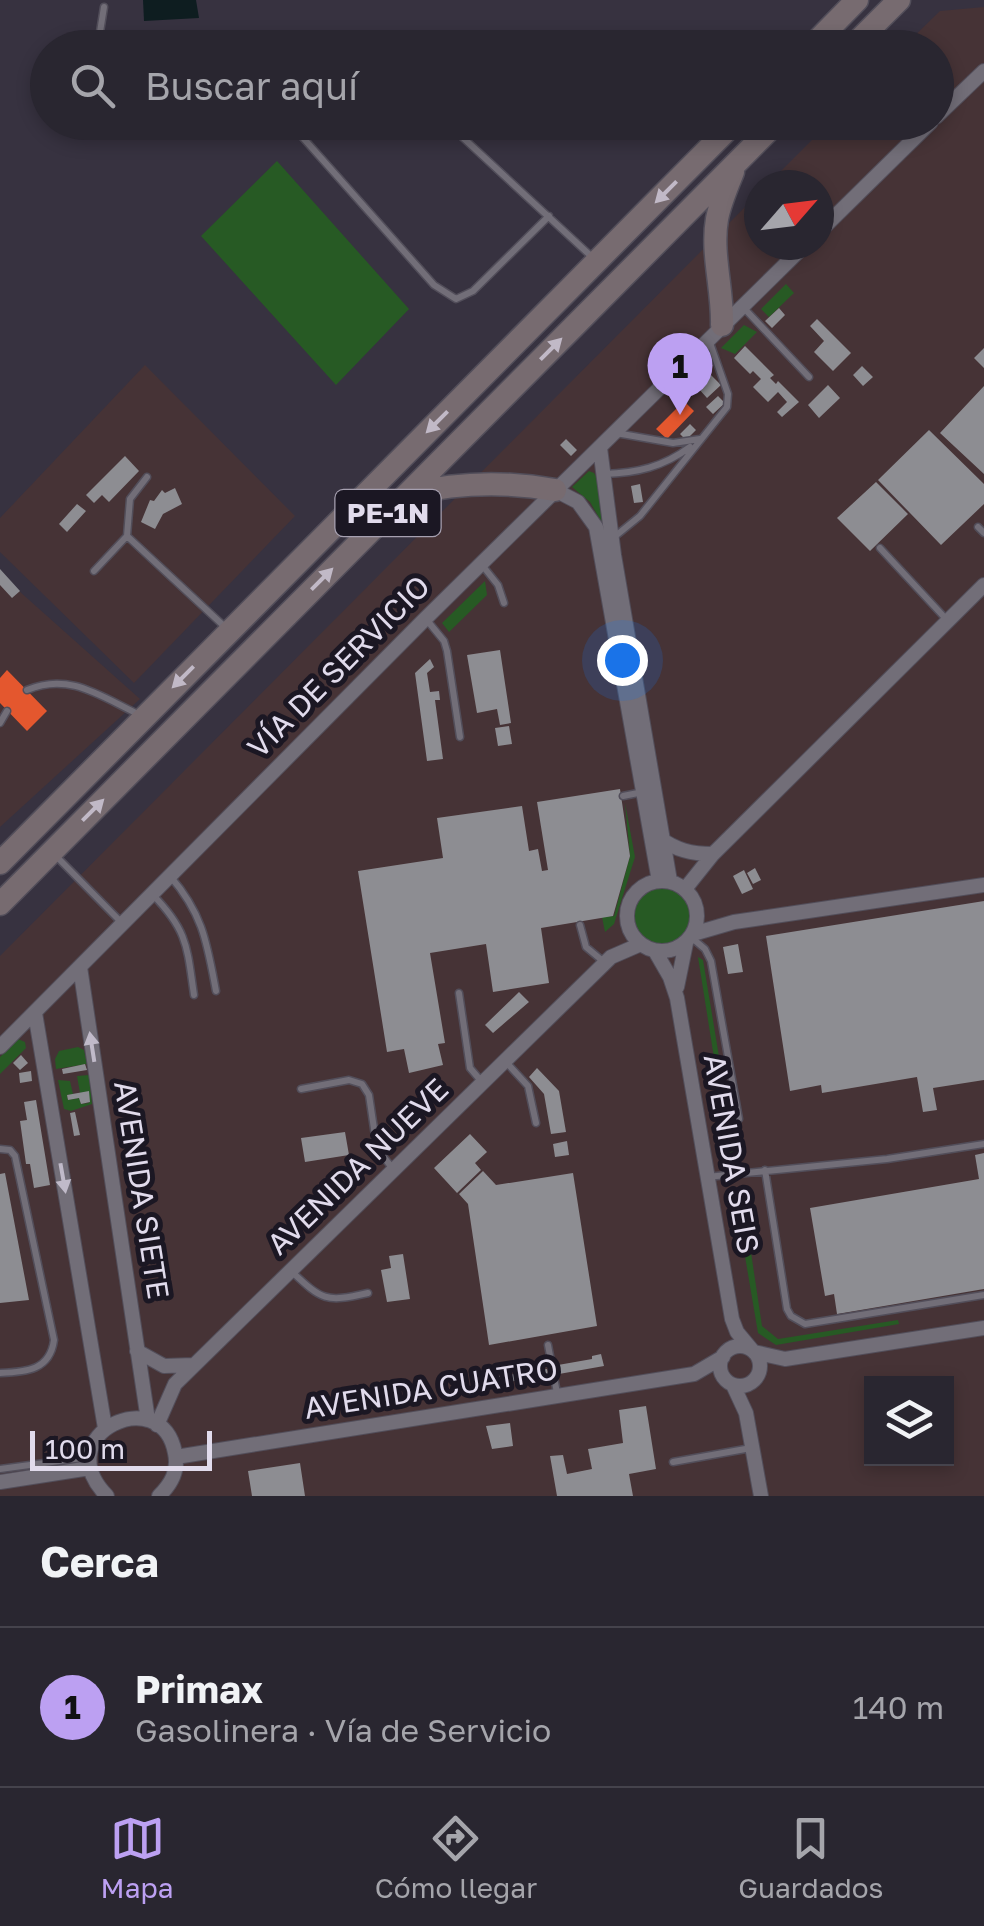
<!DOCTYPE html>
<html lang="es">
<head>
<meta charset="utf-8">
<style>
  :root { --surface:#292630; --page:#312e38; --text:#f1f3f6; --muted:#a5a5ab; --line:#45434c; --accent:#bca0f2 }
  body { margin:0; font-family:"Golos Text",sans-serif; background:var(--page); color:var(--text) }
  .controls { position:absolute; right:30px; bottom:30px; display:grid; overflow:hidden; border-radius:0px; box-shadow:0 5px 15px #0003 }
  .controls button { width:90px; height:90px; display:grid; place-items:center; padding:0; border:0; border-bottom:2px solid var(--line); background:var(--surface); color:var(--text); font:50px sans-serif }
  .compass { position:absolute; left:744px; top:170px; width:90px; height:90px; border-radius:50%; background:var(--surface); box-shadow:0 5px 15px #0003; rotate:62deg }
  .scale { position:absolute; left:30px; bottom:25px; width:182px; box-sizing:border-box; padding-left:10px; border:5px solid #e1dbec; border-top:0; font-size:28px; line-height:35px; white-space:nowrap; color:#e1dbec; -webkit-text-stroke:8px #1b1723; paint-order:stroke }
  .you { position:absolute; left:622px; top:660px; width:35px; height:35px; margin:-25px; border:8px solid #fff; border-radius:50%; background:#1a73e8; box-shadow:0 0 0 15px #1a73e833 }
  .badge { display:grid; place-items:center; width:65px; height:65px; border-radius:50%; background:var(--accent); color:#111; font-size:32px; font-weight:700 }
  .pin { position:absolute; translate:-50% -82px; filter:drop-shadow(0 2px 5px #0008) }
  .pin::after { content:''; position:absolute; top:52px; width:35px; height:30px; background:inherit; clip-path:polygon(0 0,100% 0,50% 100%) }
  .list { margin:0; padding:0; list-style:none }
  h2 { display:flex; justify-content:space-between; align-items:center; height:130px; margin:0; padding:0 40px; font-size:42px }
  h2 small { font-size:32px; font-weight:400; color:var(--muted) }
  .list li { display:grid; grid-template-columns:65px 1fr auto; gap:30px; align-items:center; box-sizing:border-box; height:160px; padding:0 40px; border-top:2px solid var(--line) }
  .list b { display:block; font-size:38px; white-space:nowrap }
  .list p { margin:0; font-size:32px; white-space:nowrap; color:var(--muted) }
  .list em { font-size:32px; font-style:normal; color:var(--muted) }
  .icon { flex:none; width:55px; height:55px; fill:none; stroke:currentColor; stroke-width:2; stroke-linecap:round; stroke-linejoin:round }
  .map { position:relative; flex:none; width:984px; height:1496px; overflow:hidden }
  .search { position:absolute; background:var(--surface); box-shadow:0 5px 15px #0003; left:30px; right:30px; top:30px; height:110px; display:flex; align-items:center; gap:25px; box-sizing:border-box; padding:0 35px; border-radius:55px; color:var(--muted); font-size:38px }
  .sheet { height:290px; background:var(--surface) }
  nav { display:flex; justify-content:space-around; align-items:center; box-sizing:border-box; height:140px; border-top:2px solid var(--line); background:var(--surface); font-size:28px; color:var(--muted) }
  nav a { display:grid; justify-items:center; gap:5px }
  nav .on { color:var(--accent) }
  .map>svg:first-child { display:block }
  .industrial { fill:#463336; fill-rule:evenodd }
  .green { fill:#275a24 }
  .water { fill:#0e1d20 }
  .shops { fill:#e4572e }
  .industry { fill:#8d8d92 }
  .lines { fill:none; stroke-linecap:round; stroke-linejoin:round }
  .service-casing { stroke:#524e5a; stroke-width:9 }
  .minor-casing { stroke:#524e5a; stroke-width:16 }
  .trunk-casing { stroke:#524e5a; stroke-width:25 }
  .service { stroke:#726e78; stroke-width:6 }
  .minor { stroke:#726e78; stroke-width:14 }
  .trunk { stroke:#776b70; stroke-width:22 }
  .oneway { fill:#c1b9c7 }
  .oneway2 { fill:#c0bac9 }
  .labels { text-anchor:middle; stroke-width:10; stroke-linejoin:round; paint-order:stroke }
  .shield { fill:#1b1723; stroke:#a6a0b0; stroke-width:2.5 }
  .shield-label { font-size:28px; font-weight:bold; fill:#e1dbec }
  .street-label { font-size:30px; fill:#e1dbec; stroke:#1b1723 }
</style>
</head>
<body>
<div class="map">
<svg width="984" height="1496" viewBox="0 0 984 1496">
  <rect width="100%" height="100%" fill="#373240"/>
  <path class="industrial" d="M984,7v1489h-984v-540l759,-763v52h60v-60h-52l62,-62 107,-1v-74l-33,-1 37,-36zM872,1384h74v74h-74z
    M145,365l150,151 -161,167 -134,-131v-34z
    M0,574l140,125 -140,128z"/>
  <path class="green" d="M277,161l132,148 -73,76 -135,-149z
    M786,284l8,9 -25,24 -8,-8z
    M744,325l13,7 -22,22 -14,-6z
    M589,471l5,2 3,5 8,50 -15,-26 -18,-15z
    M485,581l2,14 -38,37 -7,-9z
    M625,803l10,54 -21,67 -9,8 -3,-15 12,-1 16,-60z
    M634 916a29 29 0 1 1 58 0a29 29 0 1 1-58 0Z
    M698,957l5,3 34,205h-6z
    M18,1039l7,3 1,6 -26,26v-17z
    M78,1047l6,3 3,14 -31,5 -1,-10 4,-8z
    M89,1075l3,29 -21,7 -7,-2 -6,-29 12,1 3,13 -6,1 1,5 11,-2 2,6 8,-1v-11l-9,1 -3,-17z
    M746,1219l16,107 16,13 120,-19 1,4 -123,21 -18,-12 -19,-112z"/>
  <path class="water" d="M143,0h53l3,18 -55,3z"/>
  <path class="shops" d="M684,401l10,10 -27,28 -11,-10z
    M7,670l40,41 -20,20 -27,-28v-25z"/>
  <path class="industry" d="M779,308l6,7 -13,13 -7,-7z
    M817,319l34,34 -18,18 -19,-19 10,-11 -14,-15z
    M745,346l29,29 -4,3 6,6 2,-3 21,21 -17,15 -5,-5 10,-10 -9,-10 -10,10 -15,-15 8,-8 -8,-8 -3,3 -16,-16z
    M984,348v20l-10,-10z
    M862,366l11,11 -10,9 -10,-11z
    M711,375l10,10 -14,13 -9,-10z
    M828,385l12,13 -21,20 -11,-13z
    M984,386v88l-44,-41z
    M718,396l7,7 -12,11 -7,-7z
    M690,424l6,6 -10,10 -6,-6z
    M929,430l55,54v20l-43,41 -63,-65z
    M566,439l11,11 -6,6 -11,-11z
    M125,456l14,15 -30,31 -7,-7 -8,8 -8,-8z
    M876,482l32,32 -38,37 -33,-33z
    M640,484l3,18 -9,1 -3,-17z
    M175,488l7,16 -19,10 -8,15 -14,-7 9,-22 4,1 8,-11 3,3z
    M77,504l9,7 -19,21 -8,-8z
    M0,569l20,22 -8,7 -12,-13z
    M500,650l11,73 -11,2 -3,-16 -20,4 -10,-58z
    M430,659l4,8 -7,6 3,19 9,-1 1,9h-5l8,59 -16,2 -12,-88z
    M509,726l3,18 -14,2 -3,-18z
    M620,789l10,67 -17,60 -72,12 8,55 -56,9 -7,-48 -56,9 15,90 -7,1 5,21 -34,8 -5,-24 -17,3 -29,-181 85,-13 -6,-40 85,-12 7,45 9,-2 4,22 6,-1 -11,-68z
    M755,868l6,12 -8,4 -6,-11z
    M744,870l9,19 -11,5 -9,-18z
    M984,901v179l-51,8 4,22 -14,2 -6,-35 -95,16 -1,-8 -31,6 -24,-155z
    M738,944l5,28 -15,2 -5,-27z
    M519,992l10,10 -36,31 -8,-8z
    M21,1055l7,8 -8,7 -7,-7z
    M85,1064l2,6 -24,4 -1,-5z
    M537,1068l22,23 7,41 -15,2 -7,-40 -15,-17z
    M31,1071l1,10 -12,2 -1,-10z
    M89,1091l1,11 -9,2 -2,-6 -11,2 -1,-5z
    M36,1100l14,85 -16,3 -4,-24h-4l-6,-43 7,-1 -3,-18z
    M75,1112l5,23 -6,1 -4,-23z
    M345,1132l4,23 -44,7 -4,-24z
    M470,1134l17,18 -12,11 6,7 -24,23 -23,-25z
    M567,1141l2,14 -14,2 -2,-13z
    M984,1153v136l-147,25 -3,-20 -9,2 -15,-88 169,-29 -4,-24z
    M483,1171l13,14 77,-12 24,153 -108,19 -21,-141 -9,-10z
    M5,1173l24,127 -29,3v-129z
    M403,1254l7,45 -23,3 -6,-32 10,-2 -2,-12z
    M601,1354l3,12 -45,8 -1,-9 34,-6v-3z
    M547,1369l1,7 -53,8 -1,-7z
    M646,1406l10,63 -27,5 4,22h-76l-7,-40 13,-1 4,19 25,-5 -4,-20 35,-6 -4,-33z
    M510,1423l3,23 -21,3 -6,-23z
    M300,1463l5,33h-53l-4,-25z"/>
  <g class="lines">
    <g class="service-casing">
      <path id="service" d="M104,7l-4,25 5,16
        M297,48c22,-10 41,-15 62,0
        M289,122l145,163 22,14 17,-8 76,-75
        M446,122l146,135
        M742,306l67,71
        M616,433l57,10 27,-4
        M604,474c33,-1 59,-7 86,-27
        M978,527l6,6
        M127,536l98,91
        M613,538l27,-22 87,-109 1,-13 -18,-51
        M880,548l67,72
        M482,565l16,20 6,18
        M94,571l33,-35 3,-37 17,-22
        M426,619l18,22 3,10 13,86
        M27,690c42,-18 73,6 111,24
        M0,723l7,-12
        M623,796l20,-4
        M56,856l65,66
        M170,876c33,38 37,67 46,115
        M153,895c35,36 34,52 41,100
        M580,925l6,22 18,15
        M692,938l13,11 6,12 28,158
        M459,993l11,75 12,14
        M505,1061l23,25 8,37
        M301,1089l48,-9 13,4 7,11 8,54 17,21
        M0,1149l10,1 5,6 39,184c-4,30 -27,32 -54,33
        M765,1170l22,139 4,7 14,8 179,-29
        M707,1177l180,-18 97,-15
        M291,1271c31,29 34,32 77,22
        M548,1345l9,48
        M673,1462l78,-14
        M0,1469l89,-12"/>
    </g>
    <g class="minor-casing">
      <path id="minor" d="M936,117l48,-46
        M819,232l112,-110
        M600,448l14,107 56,326
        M555,490l23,12 18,25 63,354
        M658,837c18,13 33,17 55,17
        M627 916a35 35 0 1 1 70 0a35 35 0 1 1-70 0Z
        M685,889l28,-35 271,-269
        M693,934l41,-12 250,-37
        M655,951l15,26 7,21 55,321 5,13 15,18
        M80,967l68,453
        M677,987l9,-44
        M35,1013l70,415
        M0,1047l425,-428 380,-374
        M720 1366a20 20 0 1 1 40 0a20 20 0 1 1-40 0Z
        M137,1351l27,15 30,-1
        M754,1352l31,7 199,-31
        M733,1385l13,28 15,83
        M157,1425l18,-41 436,-427 30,-13
        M176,1457l518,-83 29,-17
        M0,1482l90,-14
        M107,1496c-61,-62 55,-115 68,-43 4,18 -4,31 -16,43"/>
    </g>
    <g class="trunk-casing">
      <path id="trunk" d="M810,48l47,-48
        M851,48l48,-48
        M722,325c1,-35 -11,-72 -5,-106 3,-16 10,-32 16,-47
        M409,494c50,-12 96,-13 146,-4
        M0,863l735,-741
        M0,904l777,-782"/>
    </g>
    <use href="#service" class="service"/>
    <use href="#minor" class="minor"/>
    <use href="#trunk" class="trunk"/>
  </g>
  <defs><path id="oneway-solid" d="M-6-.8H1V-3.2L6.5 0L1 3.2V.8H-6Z" transform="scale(2.5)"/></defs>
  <g class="oneway">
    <use href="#oneway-solid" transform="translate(666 192) rotate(135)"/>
    <use href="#oneway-solid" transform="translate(551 349) rotate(-45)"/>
    <use href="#oneway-solid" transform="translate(437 422) rotate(135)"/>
    <use href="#oneway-solid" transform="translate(322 579) rotate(-45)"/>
    <use href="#oneway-solid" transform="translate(183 677) rotate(135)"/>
    <use href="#oneway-solid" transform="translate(93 810) rotate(-45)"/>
  </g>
  <g class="oneway2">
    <use href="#oneway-solid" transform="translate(92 1047) rotate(-99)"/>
    <use href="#oneway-solid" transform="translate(63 1178) rotate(80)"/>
  </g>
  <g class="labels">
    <rect class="shield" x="335.5" y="490" width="105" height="46" rx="8"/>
    <g class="shield-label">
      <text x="388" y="523">PE-1N</text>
    </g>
    <g class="street-label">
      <text transform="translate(339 667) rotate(-45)" y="10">VÍA DE SERVICIO</text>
      <text transform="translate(731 1154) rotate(80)" y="10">AVENIDA SEIS</text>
      <text transform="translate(358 1167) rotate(-44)" y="10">AVENIDA NUEVE</text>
      <text transform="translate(141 1190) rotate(81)" y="10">AVENIDA SIETE</text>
      <text transform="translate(431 1389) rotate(-9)" y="10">AVENIDA CUATRO</text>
    </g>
  </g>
</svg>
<div class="controls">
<button><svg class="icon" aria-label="layers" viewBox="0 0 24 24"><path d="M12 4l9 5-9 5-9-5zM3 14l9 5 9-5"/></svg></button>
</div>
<svg class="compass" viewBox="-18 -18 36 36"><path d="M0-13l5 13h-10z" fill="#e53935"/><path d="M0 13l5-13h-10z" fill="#a5a5ab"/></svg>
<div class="scale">100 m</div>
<div class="you"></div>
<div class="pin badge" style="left:680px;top:415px">1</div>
<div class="search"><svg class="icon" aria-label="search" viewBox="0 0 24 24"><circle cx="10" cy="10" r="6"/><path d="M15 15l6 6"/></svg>Buscar aquí</div>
</div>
<section class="sheet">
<h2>Cerca<small></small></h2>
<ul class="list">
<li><span class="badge">1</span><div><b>Primax</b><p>Gasolinera · Vía de Servicio</p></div><em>140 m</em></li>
</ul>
</section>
<nav>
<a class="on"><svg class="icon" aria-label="map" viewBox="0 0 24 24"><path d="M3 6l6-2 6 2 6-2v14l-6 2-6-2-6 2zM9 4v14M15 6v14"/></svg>Mapa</a>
<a><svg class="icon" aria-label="directions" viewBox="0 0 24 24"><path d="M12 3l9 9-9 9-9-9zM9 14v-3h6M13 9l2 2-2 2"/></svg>Cómo llegar</a>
<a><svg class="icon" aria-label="saved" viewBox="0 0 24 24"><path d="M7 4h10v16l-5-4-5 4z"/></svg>Guardados</a>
</nav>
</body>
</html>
